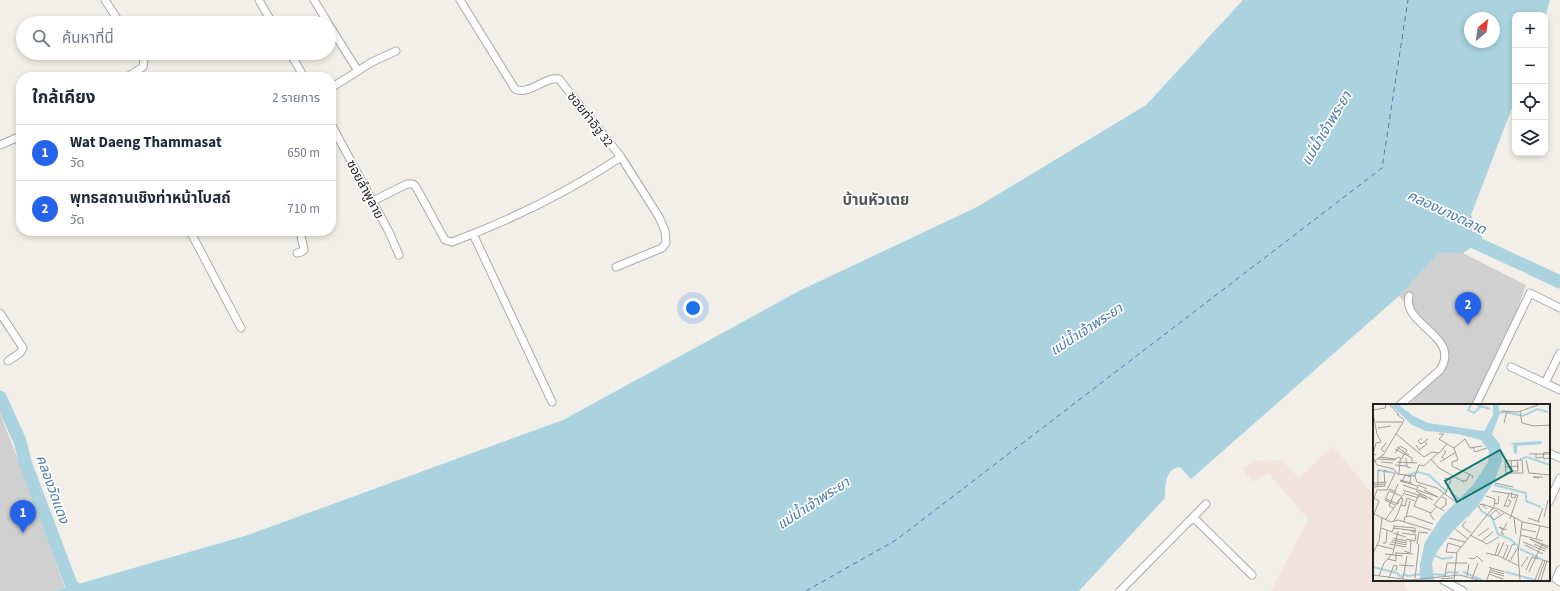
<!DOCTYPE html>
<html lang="th">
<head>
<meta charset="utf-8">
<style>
  :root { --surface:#fff; --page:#f6f6f7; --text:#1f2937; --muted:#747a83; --line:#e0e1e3; --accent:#2563eb }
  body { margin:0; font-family:"Source Sans 3","Noto Sans Thai",sans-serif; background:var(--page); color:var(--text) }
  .controls { position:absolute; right:12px; top:12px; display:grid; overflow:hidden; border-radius:8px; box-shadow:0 2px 6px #0003 }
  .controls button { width:36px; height:36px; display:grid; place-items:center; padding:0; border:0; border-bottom:1px solid var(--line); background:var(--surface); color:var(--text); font:20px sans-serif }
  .compass { position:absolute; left:1464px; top:12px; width:36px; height:36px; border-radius:50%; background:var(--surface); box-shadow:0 2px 6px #0003; rotate:29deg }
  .you { position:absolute; left:693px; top:308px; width:14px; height:14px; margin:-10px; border:3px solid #fff; border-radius:50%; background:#1a73e8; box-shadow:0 0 0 6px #1a73e833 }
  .badge { display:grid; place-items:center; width:26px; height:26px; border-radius:50%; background:var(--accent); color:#fff; font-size:13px; font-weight:700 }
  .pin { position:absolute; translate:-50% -33px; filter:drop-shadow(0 1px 2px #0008) }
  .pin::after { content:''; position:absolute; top:21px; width:14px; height:12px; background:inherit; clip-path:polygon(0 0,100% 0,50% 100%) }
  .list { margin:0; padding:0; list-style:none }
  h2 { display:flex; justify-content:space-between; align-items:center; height:52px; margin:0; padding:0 16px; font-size:17px }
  h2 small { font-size:13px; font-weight:400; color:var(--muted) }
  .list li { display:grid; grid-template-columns:26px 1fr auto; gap:12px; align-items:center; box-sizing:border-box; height:56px; padding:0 16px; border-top:1px solid var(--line) }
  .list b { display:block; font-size:15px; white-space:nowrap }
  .list p { margin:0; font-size:13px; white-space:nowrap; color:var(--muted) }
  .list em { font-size:13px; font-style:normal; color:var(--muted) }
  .icon { flex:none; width:22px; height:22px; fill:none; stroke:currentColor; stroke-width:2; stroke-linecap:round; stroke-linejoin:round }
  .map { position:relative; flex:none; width:1560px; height:591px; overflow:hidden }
  .search { position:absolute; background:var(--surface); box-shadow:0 2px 6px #0003; left:16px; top:16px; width:320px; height:44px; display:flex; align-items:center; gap:10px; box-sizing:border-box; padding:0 14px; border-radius:22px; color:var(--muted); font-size:15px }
  .panel { position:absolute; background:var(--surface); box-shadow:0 2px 6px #0003; left:16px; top:72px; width:320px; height:164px; border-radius:16px }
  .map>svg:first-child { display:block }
  .religious { fill:#d0d0d0 }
  .military { fill:#f3e3dd }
  .water { fill:#aad3df; fill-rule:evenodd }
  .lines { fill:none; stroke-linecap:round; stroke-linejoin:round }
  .river { stroke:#aad3df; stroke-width:13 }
  .ferry { stroke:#4a7aab; stroke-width:1; stroke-dasharray:5 4; stroke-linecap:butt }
  .minor-casing { stroke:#a9a9a9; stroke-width:9 }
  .minor { stroke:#fff; stroke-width:7 }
  .labels { text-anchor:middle; stroke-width:3.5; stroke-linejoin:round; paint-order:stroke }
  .street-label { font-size:13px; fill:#222; stroke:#fff }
  .water-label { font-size:14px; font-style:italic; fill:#4a7aab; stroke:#fff }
  .quarter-label { font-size:15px; font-weight:bold; fill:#555; stroke:#fff }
  .inset-river { fill:none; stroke:#aad3df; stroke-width:2 }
  .inset-road { fill:none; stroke:#9f9d99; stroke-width:1 }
  .view { fill:#0f766e; fill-opacity:0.15; stroke:#0f766e; stroke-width:2 }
  .inset-edge { fill:none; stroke:#222; stroke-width:2 }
</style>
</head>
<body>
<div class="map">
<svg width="1560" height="591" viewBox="0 0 1560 591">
  <rect width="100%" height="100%" fill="#f2efe9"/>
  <path class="religious" d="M1439,253h24l63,32 -11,31 -43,89h-62l5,-8 32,-32 -4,-17 -44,-52z
    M0,413l25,65 40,110 -11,3h-54z"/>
  <path class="military" d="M1333,446l41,50v84h29l5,11h-137l37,-72 -40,-46 -15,9 -12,-13 16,-8 24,-1 18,18z"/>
  <path class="water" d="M1243,0h307l-5,17v-2h-30v85l-44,115 12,25 -20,13h-24l-40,43 -208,183 -11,-12c-15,2 -15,19 -15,31l-86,93h-1025l194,-56 315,-115 236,-129 178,-84 169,-102zM1470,18h24v24h-24z"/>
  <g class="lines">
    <path class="river" d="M1461,236l99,46
      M0,397l20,44 5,21 46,122 7,7"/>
    <path class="ferry" d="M806,591l90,-51 486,-372 26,-168"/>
    <g class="minor-casing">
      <path id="minor" d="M105,0l15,23
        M259,0l13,23
        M314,0l14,23
        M460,0l55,89c14,7 30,-13 44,-10l62,78 38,60 6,14 1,12 -4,5 -46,19
        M329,25l29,46
        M290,53l14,24
        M127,77l16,-10 1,-7 -4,-7
        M331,88l41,-26 24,-11
        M331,124l58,108 10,23
        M0,145l21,-9
        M373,201l34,-17h6l3,3 29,53 7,2c59,-22 116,-50 169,-85
        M190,231l51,97
        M473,234l79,168
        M297,253l4,-1 3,-2 -4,-19
        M0,313l23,35 -3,5 -12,8
        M1511,367l49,23
        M1545,383l15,-30
        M1400,405l40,-35c22,-34 -38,-44 -31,-74
        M1476,405l54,-112 30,15
        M1549,453l11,5
        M1549,502l11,-24
        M1193,517l59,58
        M1560,570l-4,9 4,3
        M1443,580l20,11
        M1120,591l86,-87"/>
    </g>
    <use href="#minor" class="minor"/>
  </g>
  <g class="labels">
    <g class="street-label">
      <text transform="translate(591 119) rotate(52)" y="5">ซอยท่าอิฐ 32</text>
      <text transform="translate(366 189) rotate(62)" y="5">ซอยลำพูลาย</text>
    </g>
    <g class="water-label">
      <text transform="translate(1326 128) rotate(-59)" y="5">แม่น้ำเจ้าพระยา</text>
      <text transform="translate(1447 212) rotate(25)" y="5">คลองบางตลาด</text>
      <text transform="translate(1086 329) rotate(-33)" y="5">แม่น้ำเจ้าพระยา</text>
      <text transform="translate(53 489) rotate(70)" y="5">คลองวัดแดง</text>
      <text transform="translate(813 503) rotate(-33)" y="5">แม่น้ำเจ้าพระยา</text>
    </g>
    <g class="quarter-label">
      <text x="876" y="205">บ้านหัวเตย</text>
    </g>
  </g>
  <g transform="translate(1373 404)">
    <rect width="177" height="177" fill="#f2efe9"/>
    <path d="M18,1h8l14,11 15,7 56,8 9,-16v-10h5l2,8 -8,21 8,10 2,16 -8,22 -17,25 -24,24 -15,19 -6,13 2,17h-14v-16l5,-22 17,-26 31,-31 15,-23 1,-11 -8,-11 -23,-6 -32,-3 -14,-6zM168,37l1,3 -25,2v7l-3,1 -1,-10 -4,-1z" fill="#aad3df"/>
    <path class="inset-river" d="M98,1l-3,5 6,3 7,-7M104,1l13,4M125,9l7,-1 18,4 14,-7 11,3M147,55l7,-2 23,8M5,66l17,3M35,71l10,-3 11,3 18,17M121,81l32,8v8l15,6M78,89l11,8M107,106l12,8 6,16 12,5 8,7M147,145l23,11M60,151l10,4 10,-2M0,163l24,6 4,4 4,-3 2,2 15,-2M90,168l19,8M133,168l29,8M59,170l12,1 4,-3 9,1 1,-2M58,172l-3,-4 1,-13 9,-20 18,-19 13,-5 28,-55 -9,-25 10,-30"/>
    <path class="inset-road" d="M17,1l9,10M0,6l12,-2 1,-3M128,7l17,1 20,-7M147,7l2,12 12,3 16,-1M0,9l4,21 4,8 -5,1 -3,11 3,1M3,18h26M131,19l3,-12M5,24l13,-2M23,30l28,23 8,-5 7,1 8,-9 7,4 11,-9 5,9 12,-2M66,30h5l-5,5 8,5M49,34l-4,3 3,3 7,-5M43,41l3,5 8,-6 -2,-2M24,43l12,8M100,43l2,5 12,-4M81,44l4,12 -6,2v4l21,10 -1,2M22,45l17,9v5M71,46l2,2 -4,5 3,3M11,48l-3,-3 5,-6M177,48l-7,1 1,6 6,-1M22,49l5,-7 7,4 -7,11 -1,13M163,49v5l8,-1M156,50h21M0,53l4,8 17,4 3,5 18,2 2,6 20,6 20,15M7,53l16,2M33,54l1,9 4,1M5,55l17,1 3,-3 4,2M58,55l8,9 25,14M149,56l1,13h-17l-1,-12zM153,56l3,13 21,2M138,57l1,10h6l-1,-11M0,58l10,-7 19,-31 2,-4 -7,-6M8,58l12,1M24,58l20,1M67,58l16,-10M22,61l12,1M132,63l14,-1M22,69l-8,17h-10l-3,8 5,3 -5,13 17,8 7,-2 33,10M42,72l4,-11 5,1 14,-13M71,74l7,2 -6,14M166,74l-6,-1h10M27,76l12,3M27,77l17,5M89,77h4l4,-7M29,78l3,-7 6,2 -1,5M0,79l14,-1M122,79l18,4M0,81l12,-1M30,81l35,12 -14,-7M0,83l12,-1 -1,-16 4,2M5,83v-17l2,1M44,85l1,-4 9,4M30,86l15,5M17,87l11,5M43,87l17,9M119,87l26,4 -8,24M139,88l-1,5 4,1 1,-3M71,89l-10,12 10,6M32,90l14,4M46,92l8,3 -8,-5 -5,12 17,7M113,92l9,3 -1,8M13,95l12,5 1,-5M121,99l4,1 1,-8M109,100l12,4M22,101l-10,-5 5,-11 6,3M28,101l4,1 2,-8 8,3M132,101l3,2 3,-6 -3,-1M131,103l5,-13M20,104l-4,-2 9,-22M67,105l6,-4v-6l-4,-2M109,106l-4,-3 3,-3 6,5M127,110l-4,-4 -6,5 4,5 10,-7M33,113l4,-16M171,113l4,-17M141,114l2,16M155,114l12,4M13,115l19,-27M61,116l-4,-6 6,-7M21,117l4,-8 5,-14 -3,-1M93,117l-4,5 9,7M165,117l5,-13M31,118l1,-5 5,-1 23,8M20,122l22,2v5l-5,-3M8,124l11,4 2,-5M20,124l23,3M82,125l13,10M149,125l14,3M130,126l-4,-3 8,3M20,129l13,4M29,129l14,2 -1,6 -9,-2M131,130l-3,-1 6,-10M97,131l17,9M148,131l22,6M105,132l11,-8M20,134l14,3M76,134l16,4M163,135l4,-13M19,136l15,3M109,137l11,-9M18,138l16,3M150,138l22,9M10,139h3l1,-12M16,140l17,3M44,140l2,-12 9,1M114,140l12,-7M161,140l12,5M4,141l16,4M152,141l18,9M175,144l-18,-9 20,8M31,147l6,2 1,-12h-2M0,149l6,-12 3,-23M23,149l17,1M84,149l-11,-1 2,-9 13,4M113,149l13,3 20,10M12,150l18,2M122,151l4,-12M125,151l6,-13M96,154l5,1 3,-3 6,6M130,154l5,-12 -2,-1M15,155l8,2v-9M133,155l6,-14 3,-1M137,157l8,-14M26,161l15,1M148,163l7,-10M118,164l14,4M118,166l13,4M153,166l6,-13 6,2M117,168l14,4M156,168l13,-28M116,170l14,5M0,171l37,5 50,-5 18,5M6,172l5,-13 9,-10 5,-22M72,172l2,-13h20M94,172l2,-12M16,174l5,-13 3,1 -1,5M42,174l4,-34M99,174l6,-15M30,175l4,-23M68,175l12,-1M81,176l3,-28 35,-43 4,-1 27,14 27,6M114,176l4,-12 -2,-1M147,176l-2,-27 4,-31M162,176l8,-20 7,2M165,176l7,-19M168,176l6,-19"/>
    <path class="view" d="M127,46l12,21 -55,31 -12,-21z"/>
    <rect width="177" height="177" class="inset-edge"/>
  </g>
</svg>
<div class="controls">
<button>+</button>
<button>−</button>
<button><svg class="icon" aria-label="locate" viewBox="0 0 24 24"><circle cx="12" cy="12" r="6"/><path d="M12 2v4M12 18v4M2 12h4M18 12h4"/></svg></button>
<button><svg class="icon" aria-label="layers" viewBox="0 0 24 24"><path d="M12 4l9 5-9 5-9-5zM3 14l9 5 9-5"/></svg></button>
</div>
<svg class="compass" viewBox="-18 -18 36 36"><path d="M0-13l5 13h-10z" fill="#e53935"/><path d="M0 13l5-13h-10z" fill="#747a83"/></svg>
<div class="you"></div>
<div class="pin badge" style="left:23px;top:533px">1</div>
<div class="pin badge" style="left:1468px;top:325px">2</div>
<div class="search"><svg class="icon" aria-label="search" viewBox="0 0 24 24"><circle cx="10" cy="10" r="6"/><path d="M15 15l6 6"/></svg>ค้นหาที่นี่</div>
<section class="panel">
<h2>ใกล้เคียง<small>2 รายการ</small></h2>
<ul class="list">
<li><span class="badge">1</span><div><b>Wat Daeng Thammasat</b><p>วัด</p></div><em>650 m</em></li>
<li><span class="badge">2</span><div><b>พุทธสถานเชิงท่าหน้าโบสถ์</b><p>วัด</p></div><em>710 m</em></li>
</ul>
</section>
</div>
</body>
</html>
